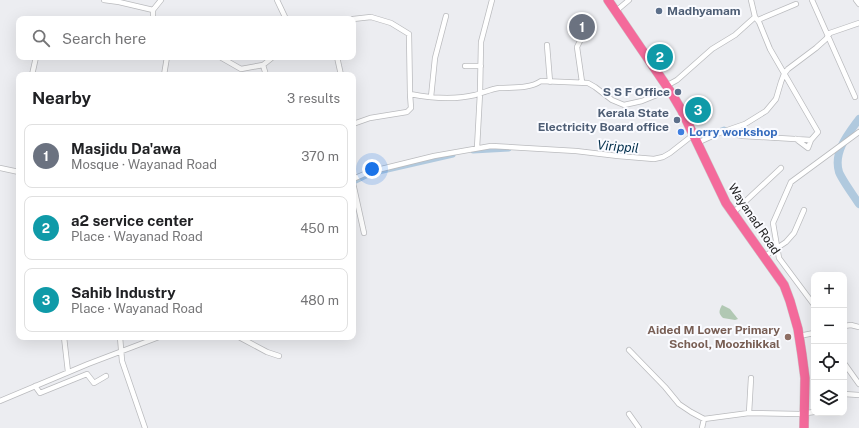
<!DOCTYPE html>
<html lang="en">
<head>
<meta charset="utf-8">
<style>
  :root { --surface:#fff; --page:#f2f2f2; --text:#202124; --muted:#757577; --line:#e0e0e0; --accent:#2563eb }
  body { margin:0; font-family:"Public Sans",sans-serif; background:var(--page); color:var(--text) }
  .controls { position:absolute; right:12px; bottom:12px; display:grid; overflow:hidden; border-radius:8px; box-shadow:0 4px 16px #0002 }
  .controls button { width:36px; height:36px; display:grid; place-items:center; padding:0; border:0; border-bottom:1px solid var(--line); background:var(--surface); color:var(--text); font:20px sans-serif }
  .you { position:absolute; left:372px; top:169px; width:14px; height:14px; margin:-10px; border:3px solid #fff; border-radius:50%; background:#1a73e8; box-shadow:0 0 0 6px #1a73e833 }
  .badge { display:grid; place-items:center; width:26px; height:26px; border-radius:50%; background:var(--accent); color:#fff; font-size:13px; font-weight:700 }
  .pin { position:absolute; translate:-50% -50%; border:2px solid #fff; box-shadow:0 1px 4px #0006 }
  .list { margin:0; padding:0; list-style:none }
  h2 { display:flex; justify-content:space-between; align-items:center; height:52px; margin:0; padding:0 16px; font-size:17px }
  h2 small { font-size:13px; font-weight:400; color:var(--muted) }
  .list li { display:grid; grid-template-columns:26px 1fr auto; gap:12px; align-items:center; box-sizing:border-box; height:64px; margin:0 8px 8px; padding:0 8px; border:1px solid var(--line); border-radius:8px }
  .list b { display:block; font-size:15px; white-space:nowrap }
  .list p { margin:0; font-size:13px; white-space:nowrap; color:var(--muted) }
  .list em { font-size:13px; font-style:normal; color:var(--muted) }
  .icon { flex:none; width:22px; height:22px; fill:none; stroke:currentColor; stroke-width:2; stroke-linecap:round; stroke-linejoin:round }
  .map { position:relative; flex:none; width:859px; height:428px; overflow:hidden }
  .search { position:absolute; background:var(--surface); box-shadow:0 4px 16px #0002; left:16px; top:16px; width:340px; height:44px; display:flex; align-items:center; gap:10px; box-sizing:border-box; padding:0 14px; border-radius:8px; color:var(--muted); font-size:15px }
  .panel { position:absolute; background:var(--surface); box-shadow:0 4px 16px #0002; left:16px; top:72px; width:340px; height:268px; border-radius:8px }
  .map>svg:first-child { display:block }
  .green { fill:#b1c8b3 }
  .lines { fill:none; stroke-linecap:round; stroke-linejoin:round }
  .canal { stroke:#b0c9de; stroke-width:5 }
  .river { stroke:#b0c9de; stroke-width:8 }
  .street-casing { stroke:#babbbe; stroke-width:6 }
  .highway-casing { stroke:#cacaca; stroke-width:10 }
  .street { stroke:#fff; stroke-width:4.5 }
  .highway { stroke:#f46a9b; stroke-width:9 }
  .service-dot { fill:#5c6f8a; stroke:#fafbff; stroke-width:1.5 }
  .shop-dot { fill:#3f7fe0; stroke:#fafbff; stroke-width:1.5 }
  .education-dot { fill:#8d6e63; stroke:#fafbff; stroke-width:1.5 }
  .labels { text-anchor:middle; stroke-width:4; stroke-linejoin:round; paint-order:stroke }
  .service-label { font-size:12px; font-weight:bold; fill:#4e5e75; stroke:#fafbff; text-anchor:end }
  .shop-label { font-size:12px; font-weight:bold; fill:#366cbe; stroke:#fafbff; text-anchor:start }
  .street-label { font-size:12px; fill:#222223; stroke:#fafbff }
  .education-label { font-size:12px; font-weight:bold; fill:#785e54; stroke:#fafbff; text-anchor:end }
  .water-label { font-size:13px; font-style:italic; fill:#03304d; stroke:#fafbff }
</style>
</head>
<body>
<div class="map">
<svg width="859" height="428" viewBox="0 0 859 428">
  <rect width="100%" height="100%" fill="#ecedf1"/>
  <path class="green" d="M722,305l8,4 8,10 -3,1 -12,-2c-5,-5 -4,-7 -1,-13z"/>
  <g class="lines">
    <path class="canal" d="M701,138l23,-9
      M473,151l36,-2
      M356,181l14,-7 83,-19"/>
    <path class="river" d="M859,119c-11,15 -26,33 -20,53 3,8 15,24 20,32"/>
    <g class="street-casing">
      <path id="street" d="M104,0l15,2 34,8
        M277,0l9,19
        M751,0l4,17
        M812,0l43,97
        M856,0l3,4
        M616,11l13,-11
        M153,19v-9l8,-10
        M353,19l18,-2 20,6 18,11 1,60
        M758,20l38,-16
        M547,45l3,37
        M220,57l21,12 22,-4 10,-8
        M337,57l4,18
        M263,65l3,10
        M465,66h16
        M32,75l4,-18
        M164,75l3,-18
        M582,82l-5,-35 5,-10
        M666,86l11,-6 35,-31 23,-14 20,-18
        M431,97l4,-39 11,-42
        M353,124l17,-6 37,-6 4,-4 -1,-14c20,4 44,6 65,1 8,-2 16,-6 24,-7 14,-1 30,1 42,-7l47,2 7,4 17,13 12,5 18,-4 27,-11
        M721,132l22,4 68,4 7,-8 -48,-83 -11,-27 -4,-5
        M796,139l12,9 3,-8
        M697,143l22,-10 26,-9 21,-13 10,-12 5,-17 3,-8 4,-5 28,-21 10,-9 4,-6 29,-10
        M477,148l3,-55 1,-51 11,-42
        M0,168l19,4
        M353,179l16,-7 65,-16 57,-10 85,5 42,5 36,3 9,-2 7,-4 23,-18
        M353,183l11,50
        M733,213l48,-45
        M765,256l21,-14 8,-9 10,-23
        M814,305l-35,-47 -6,-35 18,-41 68,-50
        M844,326l7,-1 8,2
        M799,336l15,-3
        M64,337l4,35
        M120,337l2,24 23,67
        M239,337l28,15 12,4
        M629,350l36,37 14,17 12,8 13,7 45,-6 50,1 15,-2
        M844,363l15,21
        M35,386l5,7 47,-19 7,9 12,-7
        M844,394l15,1
        M0,401l88,-37 71,-27
        M749,413l2,-35
        M629,414l10,14
        M702,428l2,-9"/>
    </g>
    <g class="highway-casing">
      <path id="highway" d="M608,0l64,94 10,17 44,92 58,82 6,16 8,28 4,26 3,23 -1,50"/>
    </g>
    <use href="#street" class="street"/>
    <use href="#highway" class="highway"/>
  </g>
  <g class="service-dot">
    <circle cx="659" cy="11" r="4"/>
    <circle cx="678" cy="92" r="4"/>
    <circle cx="677" cy="120" r="4"/>
  </g>
  <circle class="shop-dot" cx="681" cy="132" r="4"/>
  <circle class="education-dot" cx="788" cy="337" r="4"/>
  <g class="labels">
    <g class="service-label">
      <text x="667" y="15" text-anchor="start">Madhyamam</text>
      <text x="670" y="96">S S F Office</text>
      <text x="669" y="117">Kerala State<tspan x="669" dy="14">Electricity Board office</tspan></text>
    </g>
    <g class="shop-label">
      <text x="689" y="136">Lorry workshop</text>
    </g>
    <g class="street-label">
      <text transform="translate(754 219) rotate(56)" y="4">Wayanad Road</text>
    </g>
    <g class="education-label">
      <text x="780" y="334">Aided M Lower Primary<tspan x="780" dy="14">School, Moozhikkal</tspan></text>
    </g>
    <g class="water-label">
      <text transform="translate(618 146) rotate(5)" y="5">Virippil</text>
    </g>
  </g>
</svg>
<div class="controls">
<button>+</button>
<button>−</button>
<button><svg class="icon" aria-label="locate" viewBox="0 0 24 24"><circle cx="12" cy="12" r="6"/><path d="M12 2v4M12 18v4M2 12h4M18 12h4"/></svg></button>
<button><svg class="icon" aria-label="layers" viewBox="0 0 24 24"><path d="M12 4l9 5-9 5-9-5zM3 14l9 5 9-5"/></svg></button>
</div>
<div class="you"></div>
<div class="pin badge" style="left:582px;top:27px;background:#6b7280">1</div>
<div class="pin badge" style="left:660px;top:57px;background:#0f9aa8">2</div>
<div class="pin badge" style="left:698px;top:110px;background:#0f9aa8">3</div>
<div class="search"><svg class="icon" aria-label="search" viewBox="0 0 24 24"><circle cx="10" cy="10" r="6"/><path d="M15 15l6 6"/></svg>Search here</div>
<section class="panel">
<h2>Nearby<small>3 results</small></h2>
<ul class="list">
<li><span class="badge" style="background:#6b7280">1</span><div><b>Masjidu Da'awa</b><p>Mosque · Wayanad Road</p></div><em>370 m</em></li>
<li><span class="badge" style="background:#0f9aa8">2</span><div><b>a2 service center</b><p>Place · Wayanad Road</p></div><em>450 m</em></li>
<li><span class="badge" style="background:#0f9aa8">3</span><div><b>Sahib Industry</b><p>Place · Wayanad Road</p></div><em>480 m</em></li>
</ul>
</section>
</div>
</body>
</html>
